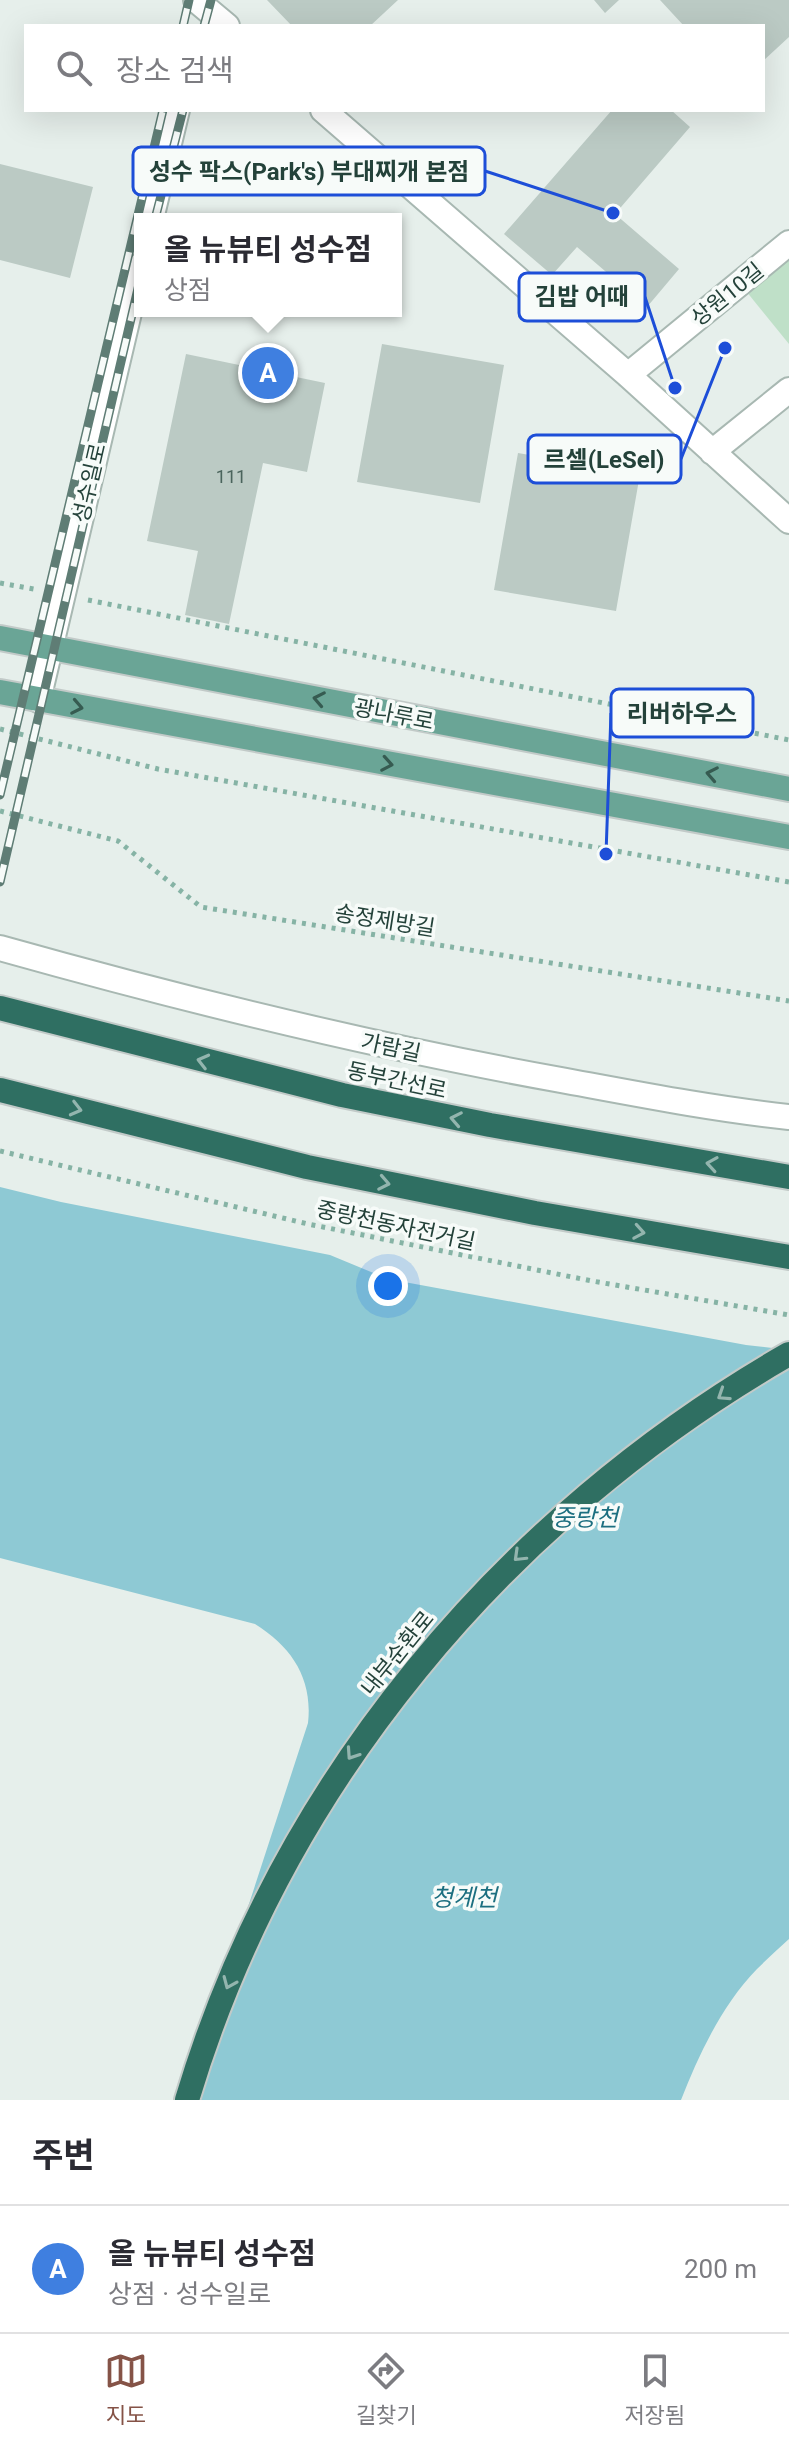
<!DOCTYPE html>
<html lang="ko">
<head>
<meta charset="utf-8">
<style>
  :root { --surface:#fff; --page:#f2f2f3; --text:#2b2b33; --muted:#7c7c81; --line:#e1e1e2; --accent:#855347 }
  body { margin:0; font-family:Roboto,"Noto Sans KR",sans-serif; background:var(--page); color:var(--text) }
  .you { position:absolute; left:388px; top:1286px; width:28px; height:28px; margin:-20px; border:6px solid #fff; border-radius:50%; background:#1a73e8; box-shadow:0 0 0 12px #1a73e833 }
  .badge { display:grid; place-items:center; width:52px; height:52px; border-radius:50%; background:var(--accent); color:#fff; font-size:26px; font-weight:700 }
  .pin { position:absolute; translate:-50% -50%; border:4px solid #fff; box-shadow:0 2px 8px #0006 }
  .popup { position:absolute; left:134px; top:213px; width:268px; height:104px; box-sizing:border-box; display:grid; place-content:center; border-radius:0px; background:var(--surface); filter:drop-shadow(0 2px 6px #0005); font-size:26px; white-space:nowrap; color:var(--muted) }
  .popup b { font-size:30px; color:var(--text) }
  .popup::after { content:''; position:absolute; left:50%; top:100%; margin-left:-16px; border:16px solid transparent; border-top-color:var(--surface) }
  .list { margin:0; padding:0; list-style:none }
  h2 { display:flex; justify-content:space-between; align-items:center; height:104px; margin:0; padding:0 32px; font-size:34px }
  h2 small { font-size:26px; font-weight:400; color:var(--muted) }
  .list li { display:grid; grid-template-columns:52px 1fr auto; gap:24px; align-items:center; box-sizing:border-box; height:128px; padding:0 32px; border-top:2px solid var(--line) }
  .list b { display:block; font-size:30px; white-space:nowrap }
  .list p { margin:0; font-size:26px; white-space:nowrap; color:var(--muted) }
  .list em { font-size:26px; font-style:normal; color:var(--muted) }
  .icon { flex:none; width:44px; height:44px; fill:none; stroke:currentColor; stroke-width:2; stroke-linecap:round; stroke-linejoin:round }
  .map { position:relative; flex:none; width:789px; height:2100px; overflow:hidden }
  .search { position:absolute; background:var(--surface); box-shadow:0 8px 32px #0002; left:24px; right:24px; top:24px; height:88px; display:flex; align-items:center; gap:20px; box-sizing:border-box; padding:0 28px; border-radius:0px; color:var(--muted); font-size:30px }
  .sheet { height:232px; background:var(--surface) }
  nav { display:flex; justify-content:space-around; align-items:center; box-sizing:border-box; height:112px; border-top:2px solid var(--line); background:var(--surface); font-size:22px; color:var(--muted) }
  nav a { display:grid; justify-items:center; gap:4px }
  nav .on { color:var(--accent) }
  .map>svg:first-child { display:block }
  .green { fill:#bfe0c8 }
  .water { fill:#8ec9d4 }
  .building { fill:#bbcac4 }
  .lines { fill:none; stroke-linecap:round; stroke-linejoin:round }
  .minor-casing { stroke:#a8b8b2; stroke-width:28 }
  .major-casing { stroke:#c2cac8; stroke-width:28 }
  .highway-casing { stroke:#c2cac8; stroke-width:28 }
  .path { stroke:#86b3a5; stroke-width:5; stroke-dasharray:4 6; stroke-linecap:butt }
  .minor { stroke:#fff; stroke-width:24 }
  .major { stroke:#6aa596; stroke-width:24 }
  .highway { stroke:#2f6f62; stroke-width:24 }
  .rail-casing { stroke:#5f7d75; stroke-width:9 }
  .rail { stroke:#f7fbf9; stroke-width:6; stroke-dasharray:18; stroke-linecap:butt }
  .oneway { stroke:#365b51 }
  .oneway2 { stroke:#93b5ae }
  .labels { text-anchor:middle; stroke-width:7; stroke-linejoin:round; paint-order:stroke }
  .number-label { font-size:18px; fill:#4a645c }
  .street-label { font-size:22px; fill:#24423a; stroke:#f7fbf9 }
  .water-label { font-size:24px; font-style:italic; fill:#1c6f80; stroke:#f7fbf9 }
  .leader { fill:none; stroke:#1d4ed8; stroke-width:3 }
  .callout-dot { fill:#1d4ed8; stroke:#f7fbf9; stroke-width:3 }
  .callout { fill:#f7fbf9; stroke:#1d4ed8; stroke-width:3 }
  .callout-label { font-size:24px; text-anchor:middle; font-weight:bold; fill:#24423a }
</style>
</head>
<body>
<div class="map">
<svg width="789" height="2100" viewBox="0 0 789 2100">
  <rect width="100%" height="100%" fill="#e6efeb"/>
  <path class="green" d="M789,256v88l-43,-53z"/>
  <path class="water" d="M0,1187l61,15 269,53 58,24 358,66 43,5v589c-11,10 -22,20 -32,30 -35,36 -58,85 -76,131h-496l123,-377c5,-44 -16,-76 -53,-99l-255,-66z"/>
  <path class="building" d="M267,0h131l-28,26h-78z
    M594,0h25l-14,13z
    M660,0h129v37l-26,24v-35h-79z
    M612,110h59l19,17 -75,87 64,55 -32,38 -70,-60 -25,28 -48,-41z
    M0,164l93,23 -23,91 -70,-18z
    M382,344l122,21 -24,138 -123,-21z
    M186,354l139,29 -18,89 -44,-9 -34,161 -44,-9 13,-64 -51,-10z
    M518,453l122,21 -24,137 -122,-21z"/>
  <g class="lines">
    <g class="minor-casing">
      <path id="minor" d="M196,0l31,26
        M323,110l305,265 161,146
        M151,219l26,-109
        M628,375l161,-132
        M712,452l77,-62
        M38,700l102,-434
        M0,948c185,52 372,98 561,132 76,14 152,29 228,37"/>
    </g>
    <g class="major-casing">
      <path id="major" d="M0,638l789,151
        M0,692l789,145"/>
    </g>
    <g class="highway-casing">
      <path id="highway" d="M0,1008l342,87 148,30 299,52
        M0,1090l307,77 228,46 254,44
        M187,2100c94,-316 317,-583 602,-746"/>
    </g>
    <path class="path" d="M0,583l39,7
      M88,600l701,140
      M0,729l158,40 631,113
      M0,811l118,30 83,66 588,94
      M0,1151l308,73 284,57 197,34"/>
    <use href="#minor" class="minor"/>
    <use href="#major" class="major"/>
    <use href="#highway" class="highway"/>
    <g class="rail-casing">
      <path id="rail" d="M183,26l6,-26
        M204,26l7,-26
        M155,219l28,-109
        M0,795l163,-685
        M0,882l140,-602"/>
    </g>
    <use href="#rail" class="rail"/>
  </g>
  <defs><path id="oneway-chevron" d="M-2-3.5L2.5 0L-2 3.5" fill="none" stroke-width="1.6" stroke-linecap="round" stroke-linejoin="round" transform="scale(2)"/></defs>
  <g class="oneway">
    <use href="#oneway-chevron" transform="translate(319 699) rotate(-169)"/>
    <use href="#oneway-chevron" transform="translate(77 707) rotate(11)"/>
    <use href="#oneway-chevron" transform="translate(387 764) rotate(10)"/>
    <use href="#oneway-chevron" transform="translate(712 774) rotate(-169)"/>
  </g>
  <g class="oneway2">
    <use href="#oneway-chevron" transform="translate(203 1061) rotate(-166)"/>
    <use href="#oneway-chevron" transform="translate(76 1109) rotate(14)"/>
    <use href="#oneway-chevron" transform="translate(456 1119) rotate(-169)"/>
    <use href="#oneway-chevron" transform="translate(712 1164) rotate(-171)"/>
    <use href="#oneway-chevron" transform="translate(384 1183) rotate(11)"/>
    <use href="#oneway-chevron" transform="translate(639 1232) rotate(10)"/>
    <use href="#oneway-chevron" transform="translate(723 1395) rotate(147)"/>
    <use href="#oneway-chevron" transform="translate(519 1556) rotate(136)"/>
    <use href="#oneway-chevron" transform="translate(352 1754) rotate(124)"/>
    <use href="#oneway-chevron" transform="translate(229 1983) rotate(113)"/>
  </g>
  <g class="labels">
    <g class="number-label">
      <text x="231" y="483">111</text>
    </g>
    <g class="street-label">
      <text transform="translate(727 294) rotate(-39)" y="8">상원10길</text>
      <text transform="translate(89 483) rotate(-77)" y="8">성수일로</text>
      <text transform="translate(394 714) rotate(11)" y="8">광나루로</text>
      <text transform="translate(385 920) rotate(9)" y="8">송정제방길</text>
      <text transform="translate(391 1047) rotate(12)" y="8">가람길</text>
      <text transform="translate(397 1080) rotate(12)" y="8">동부간선로</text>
      <text transform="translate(396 1225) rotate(12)" y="8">중랑천동자전거길</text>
      <text transform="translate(397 1653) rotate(-51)" y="8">내부순환로</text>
    </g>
    <g class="water-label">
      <text x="585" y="1526">중랑천</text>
      <text x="464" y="1906">청계천</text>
    </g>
  </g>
  <path class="leader" d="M613 213L485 171M675 388L645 297M725 348L681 459M606 854L611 713"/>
  <g class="callout-dot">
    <circle cx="613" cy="213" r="8"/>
    <circle cx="675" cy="388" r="8"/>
    <circle cx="725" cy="348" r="8"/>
    <circle cx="606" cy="854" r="8"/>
  </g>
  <g class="callout">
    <rect x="133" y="147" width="352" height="48" rx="8"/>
    <rect x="519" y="273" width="126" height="48" rx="8"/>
    <rect x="528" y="435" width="153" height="48" rx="8"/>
    <rect x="611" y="689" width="142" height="48" rx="8"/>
  </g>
  <g class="callout-label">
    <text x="309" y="180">성수 팍스(Park's) 부대찌개 본점</text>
    <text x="582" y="305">김밥 어때</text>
    <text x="604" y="468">르셀(LeSel)</text>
    <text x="682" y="722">리버하우스</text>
  </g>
</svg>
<div class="you"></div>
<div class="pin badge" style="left:268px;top:373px;background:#3f7fe0">A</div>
<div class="popup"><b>올 뉴뷰티 성수점</b>상점</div>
<div class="search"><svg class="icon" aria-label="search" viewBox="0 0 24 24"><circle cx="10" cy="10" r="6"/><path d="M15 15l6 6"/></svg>장소 검색</div>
</div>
<section class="sheet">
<h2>주변<small></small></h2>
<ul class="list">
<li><span class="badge" style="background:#3f7fe0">A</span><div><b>올 뉴뷰티 성수점</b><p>상점 · 성수일로</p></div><em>200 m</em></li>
</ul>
</section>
<nav>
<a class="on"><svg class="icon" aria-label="map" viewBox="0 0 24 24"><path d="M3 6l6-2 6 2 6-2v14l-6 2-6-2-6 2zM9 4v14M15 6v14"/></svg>지도</a>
<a><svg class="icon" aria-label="directions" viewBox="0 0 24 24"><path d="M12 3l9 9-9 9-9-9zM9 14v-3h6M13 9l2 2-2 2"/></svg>길찾기</a>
<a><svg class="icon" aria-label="saved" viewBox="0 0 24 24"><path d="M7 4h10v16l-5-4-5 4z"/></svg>저장됨</a>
</nav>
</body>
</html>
